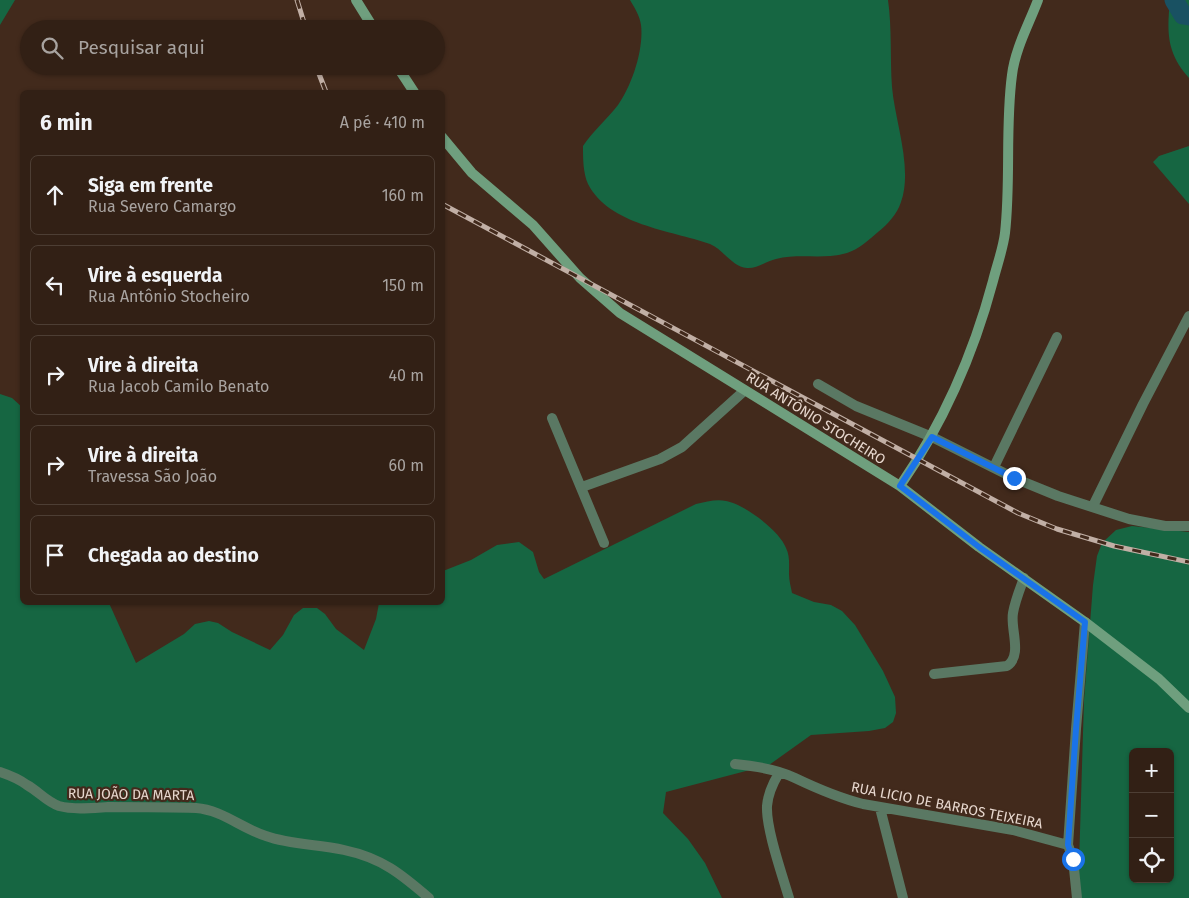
<!DOCTYPE html>
<html lang="pt">
<head>
<meta charset="utf-8">
<style>
  :root { --surface:#322015; --page:#3a281e; --text:#f1f3f6; --muted:#a8a3a0; --line:#4d3e34 }
  body { margin:0; font-family:"Fira Sans",sans-serif; background:var(--page); color:var(--text) }
  .controls { position:absolute; right:15px; bottom:15px; display:grid; overflow:hidden; border-radius:8px; box-shadow:0 1px 4px #0004 }
  .controls button { width:45px; height:45px; display:grid; place-items:center; padding:0; border:0; border-bottom:1px solid var(--line); background:var(--surface); color:var(--text); font:25px sans-serif }
  .stop { position:absolute; width:15px; height:15px; margin:-11px; border:4px solid #1a73e8; border-radius:50%; background:#fff }
  .stop.end { background:#1a73e8; border-color:#fff; box-shadow:0 1px 5px #0008 }
  .list { margin:0; padding:0; list-style:none }
  h2 { display:flex; justify-content:space-between; align-items:center; height:65px; margin:0; padding:0 20px; font-size:21px }
  h2 small { font-size:16px; font-weight:400; color:var(--muted) }
  .list li { display:grid; grid-template-columns:32px 1fr auto; gap:15px; align-items:center; box-sizing:border-box; height:80px; margin:0 10px 10px; padding:0 10px; border:1px solid var(--line); border-radius:8px }
  .list b { display:block; font-size:19px; white-space:nowrap }
  .list p { margin:0; font-size:16px; white-space:nowrap; color:var(--muted) }
  .list em { font-size:16px; font-style:normal; color:var(--muted) }
  .icon { flex:none; width:28px; height:28px; fill:none; stroke:currentColor; stroke-width:2; stroke-linecap:round; stroke-linejoin:round }
  .map { position:relative; flex:none; width:1189px; height:898px; overflow:hidden }
  .search { position:absolute; background:var(--surface); box-shadow:0 1px 4px #0004; left:20px; top:20px; width:425px; height:55px; display:flex; align-items:center; gap:12px; box-sizing:border-box; padding:0 18px; border-radius:28px; color:var(--muted); font-size:19px }
  .panel { position:absolute; background:var(--surface); box-shadow:0 1px 4px #0004; left:20px; top:90px; width:425px; height:515px; border-radius:8px }
  .map>svg:first-child { display:block }
  .green { fill:#166642; fill-rule:evenodd }
  .lines { fill:none; stroke-linecap:round; stroke-linejoin:round }
  .river { stroke:#195162; stroke-width:19 }
  .street { stroke:#5a7863; stroke-width:10 }
  .secondary { stroke:#6f9f7e; stroke-width:10 }
  .rail-casing { stroke:#c1afa5; stroke-width:5 }
  .rail { stroke:#422a1c; stroke-width:3; stroke-dasharray:9; stroke-linecap:butt }
  .route { stroke:#1a73e8; stroke-width:6 }
  .labels { text-anchor:middle; stroke-width:4.5; stroke-linejoin:round; paint-order:stroke }
  .street-label { font-size:14px; fill:#e7d7ce; stroke:#422a1c }
</style>
</head>
<body>
<div class="map">
<svg width="1189" height="898" viewBox="0 0 1189 898">
  <rect width="100%" height="100%" fill="#422a1c"/>
  <path class="green" d="M0,0h15l-15,25z
    M630,0h258c4,28 2,58 4,87 3,35 21,81 9,115 -4,12 -13,22 -23,30 -9,8 -19,17 -31,21 -23,7 -48,0 -71,6 -9,2 -20,10 -29,9 -15,-1 -24,-19 -37,-24 -40,-14 -101,-19 -122,-60 -5,-11 -5,-26 -5,-38 10,-15 24,-27 35,-41 14,-20 26,-56 23,-80 -1,-9 -7,-18 -11,-25z
    M1170,0h19v78c-23,-26 -22,-46 -19,-78z
    M1189,146v58l-36,-42 6,-6z
    M0,394l12,4 10,9v195l87,1 27,60 48,-29 11,-10 14,-3 9,2 14,9 38,18 13,-15 11,-20 9,-7h14l8,6 11,15 28,21 12,-31 3,-16 63,-1 1,-31 28,-11 26,-15 22,-3 14,10 6,20 5,7 152,-75c10,-2 20,-5 30,-3 18,3 54,30 60,47 4,8 3,17 3,26 0,7 2,13 3,19l22,9 17,3 11,6 13,14 28,46 12,26 1,16 -3,9 -8,6 -16,3 -58,4 -42,30 -103,27 -3,21 25,26 17,24 17,35h-722z
    M1132,526l57,6v366h-111l6,-198 9,-115 4,-29 5,-13 14,-13zM1133,752h37v127h-37z"/>
  <g class="lines">
    <path class="river" d="M1174,0l9,15 6,1"/>
    <path class="street" d="M818,384l38,22 76,31 82,41 44,18 71,23 36,7h24
      M552,418l52,125
      M994,467l63,-130
      M582,487l78,-28 22,-12 62,-56
      M1093,506l50,-102 46,-88
      M934,674l73,-8c16,-11 3,-37 6,-53 2,-12 7,-24 11,-35
      M735,764c20,2 42,5 60,14 23,11 44,20 68,26l150,26 55,15
      M0,772c9,3 19,7 27,13 11,6 20,17 32,21 15,4 33,2 49,1 29,0 59,0 88,1 26,2 45,20 70,28 25,9 52,8 78,14 38,8 57,24 85,48
      M779,773c-6,10 -11,20 -12,33 -1,23 15,68 22,92
      M880,808l23,90
      M1077,898l-4,-39 -5,-14 8,-116 9,-107"/>
    <path class="secondary" d="M356,0l18,29
      M397,66l17,26
      M442,137l30,36 61,52 47,53 40,35 280,173 79,61 106,75 74,57 30,29
      M900,486c44,-64 73,-130 93,-205 4,-16 10,-32 12,-48 6,-53 0,-106 7,-158 3,-26 17,-51 26,-75"/>
    <g class="rail-casing">
      <path id="rail" d="M297,0l9,29
        M316,66l10,26
        M442,204l576,309 39,16 57,17 75,16"/>
    </g>
    <use href="#rail" class="rail"/>
  </g>
  <g class="lines">
    <path class="route" d="M1014,478l-82,-41 -32,49 79,61 106,75 -9,107 -8,116 5,14"/>
  </g>
  <g class="labels">
    <g class="street-label">
      <text transform="translate(816 418) rotate(32)" y="5">RUA ANTÔNIO STOCHEIRO</text>
      <text transform="translate(131 794) rotate(1)" y="5">RUA JOÃO DA MARTA</text>
      <text transform="translate(947 805) rotate(11)" y="5">RUA LICIO DE BARROS TEIXEIRA</text>
    </g>
  </g>
</svg>
<div class="controls">
<button>+</button>
<button>−</button>
<button><svg class="icon" aria-label="locate" viewBox="0 0 24 24"><circle cx="12" cy="12" r="6"/><path d="M12 2v4M12 18v4M2 12h4M18 12h4"/></svg></button>
</div>
<div class="stop" style="left:1073px;top:859px"></div>
<div class="stop end" style="left:1014px;top:478px"></div>
<div class="search"><svg class="icon" aria-label="search" viewBox="0 0 24 24"><circle cx="10" cy="10" r="6"/><path d="M15 15l6 6"/></svg>Pesquisar aqui</div>
<section class="panel">
<h2>6 min<small>A pé · 410 m</small></h2>
<ul class="list">
<li><svg class="icon" aria-label="ahead" viewBox="0 0 24 24"><path d="M12 20V5M6 11l6-6 6 6"/></svg><div><b>Siga em frente</b><p>Rua Severo Camargo</p></div><em>160 m</em></li>
<li><svg class="icon" aria-label="left" viewBox="0 0 24 24"><path d="M17 20v-9H6M10 6l-5 5 5 5"/></svg><div><b>Vire à esquerda</b><p>Rua Antônio Stocheiro</p></div><em>150 m</em></li>
<li><svg class="icon" aria-label="right" viewBox="0 0 24 24"><path d="M7 20v-9h11M14 6l5 5-5 5"/></svg><div><b>Vire à direita</b><p>Rua Jacob Camilo Benato</p></div><em>40 m</em></li>
<li><svg class="icon" aria-label="right" viewBox="0 0 24 24"><path d="M7 20v-9h11M14 6l5 5-5 5"/></svg><div><b>Vire à direita</b><p>Travessa São João</p></div><em>60 m</em></li>
<li><svg class="icon" aria-label="arrive" viewBox="0 0 24 24"><path d="M6 21V4h12l-3 4 3 4H6"/></svg><div><b>Chegada ao destino</b></div></li>
</ul>
</section>
</div>
</body>
</html>
